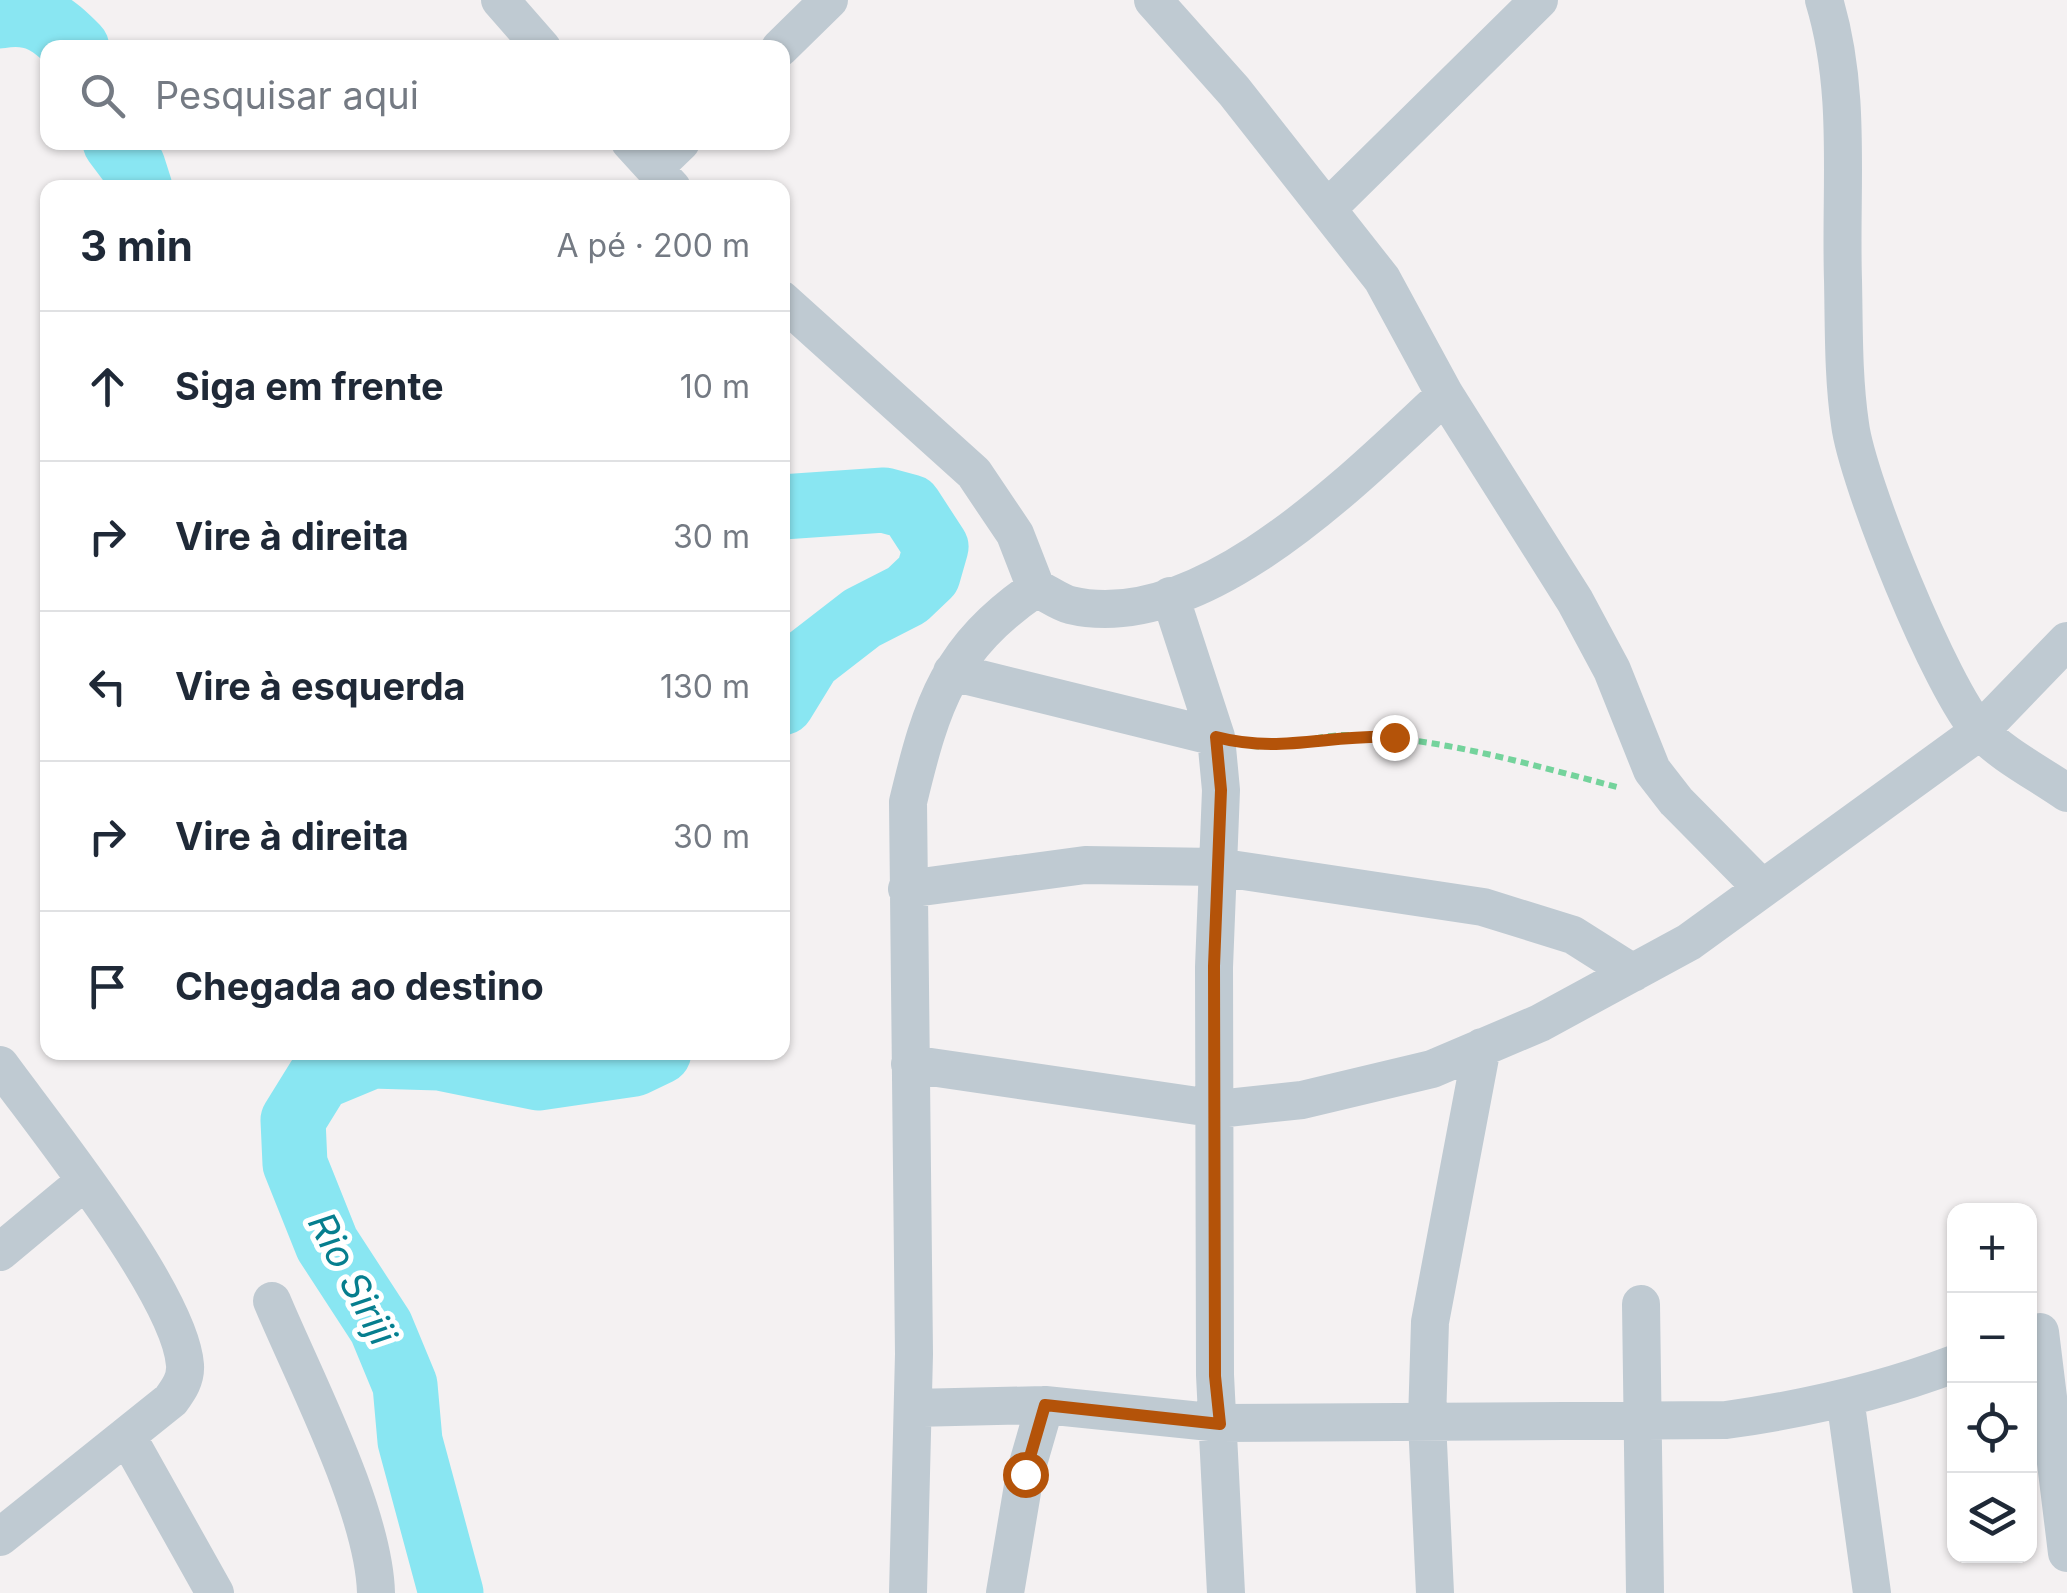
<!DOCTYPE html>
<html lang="pt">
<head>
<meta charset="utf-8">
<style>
  :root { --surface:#fff; --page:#f2f2f3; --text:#1f2937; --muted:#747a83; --line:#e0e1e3 }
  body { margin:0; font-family:Inter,sans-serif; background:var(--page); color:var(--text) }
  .controls { position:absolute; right:30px; bottom:30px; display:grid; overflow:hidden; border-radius:20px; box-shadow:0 2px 8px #0004 }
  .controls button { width:90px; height:90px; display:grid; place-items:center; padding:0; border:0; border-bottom:2px solid var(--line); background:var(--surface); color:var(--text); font:50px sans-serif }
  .stop { position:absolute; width:30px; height:30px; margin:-22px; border:8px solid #b45309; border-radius:50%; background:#fff }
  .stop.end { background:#b45309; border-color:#fff; box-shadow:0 2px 10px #0008 }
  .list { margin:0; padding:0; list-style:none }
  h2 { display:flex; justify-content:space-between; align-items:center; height:130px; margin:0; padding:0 40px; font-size:42px }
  h2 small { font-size:32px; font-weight:400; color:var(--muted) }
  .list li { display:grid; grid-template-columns:65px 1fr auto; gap:30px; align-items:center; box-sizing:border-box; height:150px; padding:0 40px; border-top:2px solid var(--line) }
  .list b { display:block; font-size:38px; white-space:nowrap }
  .list em { font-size:32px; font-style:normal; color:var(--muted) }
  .icon { flex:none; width:55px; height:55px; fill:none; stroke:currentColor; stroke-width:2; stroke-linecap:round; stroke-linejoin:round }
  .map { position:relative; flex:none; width:2067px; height:1593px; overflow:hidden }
  .search { position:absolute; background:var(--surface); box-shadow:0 2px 8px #0004; left:40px; top:40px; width:750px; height:110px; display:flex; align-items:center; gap:25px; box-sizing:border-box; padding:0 35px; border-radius:20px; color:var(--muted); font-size:38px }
  .panel { position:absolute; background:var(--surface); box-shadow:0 2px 8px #0004; left:40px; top:180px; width:750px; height:880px; border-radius:20px }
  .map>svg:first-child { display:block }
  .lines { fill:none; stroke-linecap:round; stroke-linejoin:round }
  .river { stroke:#89e6f2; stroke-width:65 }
  .path { stroke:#74d39c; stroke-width:6; stroke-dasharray:8 5; stroke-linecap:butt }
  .minor { stroke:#bfcad2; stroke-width:38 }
  .route { stroke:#b45309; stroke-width:12 }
  .labels { text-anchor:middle; stroke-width:10; stroke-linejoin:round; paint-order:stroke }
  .water-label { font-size:38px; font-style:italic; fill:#067e8e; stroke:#fff }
</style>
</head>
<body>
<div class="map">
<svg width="2067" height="1593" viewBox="0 0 2067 1593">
  <rect width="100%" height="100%" fill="#f4f1f2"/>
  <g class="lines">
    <path class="river" d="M0,16c36,-6 52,7 77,32
      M115,142l18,24 7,22
      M782,507l102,-7 26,7 26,40 -8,28 -21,20 -45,23 -53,41 -27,44
      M451,1593l-41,-152 -5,-56 -24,-58 -54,-83 -32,-80 -2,-44 26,-42 53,-22 67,2 99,20 96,-14 25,-12"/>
    <path class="path" d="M1251,746c34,3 65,-12 99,-11 93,3 182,30 271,53"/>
    <path class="minor" d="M500,0l42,48
      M1153,0l81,91 148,188 63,116 130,206 37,69 40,100 24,31 85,86
      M1824,0c28,92 16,185 19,280 1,47 0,97 7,144 7,57 92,267 130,307 23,24 60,43 87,62
      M780,48l49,-48
      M630,142l42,46
      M654,168l27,-26
      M1327,209l212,-209
      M782,300l192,173 41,61 21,54c11,5 23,14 34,17 132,32 288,-130 375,-210
      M1170,596l46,141 5,53 -7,177 1,408 11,218
      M952,672l264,65
      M907,889l178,-24 132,2 266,40 90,28 60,38
      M910,1064l308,45 84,-9 130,-31 108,-46 149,-81 291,-211 87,-90
      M0,1065c45,62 180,229 185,300 1,14 -6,24 -14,35l-171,137
      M0,1252l84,-70
      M272,1301c33,79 102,210 104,292
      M1641,1304l4,289
      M2040,1332l27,221
      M1845,1398l27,195
      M913,1408l132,-3 175,18 506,-3c79,-11 154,-28 228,-56
      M127,1436l88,157
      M908,1593l6,-239 -6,-552c24,-100 41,-154 128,-214
      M1005,1593l20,-119 20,-69
      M1435,1593l-8,-172 3,-99 52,-275"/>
  </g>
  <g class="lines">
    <path class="route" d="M1025,1474l20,-69 175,19 -5,-48 -1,-410 7,-176 -5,-53c65,17 112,-3 178,0"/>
  </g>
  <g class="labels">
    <g class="water-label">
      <text transform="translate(352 1279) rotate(62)" y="13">Rio Siriji</text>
    </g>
  </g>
</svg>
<div class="controls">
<button>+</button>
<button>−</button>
<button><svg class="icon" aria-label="locate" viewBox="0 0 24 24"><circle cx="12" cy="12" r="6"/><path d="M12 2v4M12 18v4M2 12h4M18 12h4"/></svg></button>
<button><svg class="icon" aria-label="layers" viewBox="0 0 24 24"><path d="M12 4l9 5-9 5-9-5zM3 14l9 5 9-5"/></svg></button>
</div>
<div class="stop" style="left:1025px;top:1474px"></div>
<div class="stop end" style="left:1394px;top:737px"></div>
<div class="search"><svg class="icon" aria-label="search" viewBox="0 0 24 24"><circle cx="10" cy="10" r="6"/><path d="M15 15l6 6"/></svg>Pesquisar aqui</div>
<section class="panel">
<h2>3 min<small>A pé · 200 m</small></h2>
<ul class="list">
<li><svg class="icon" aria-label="ahead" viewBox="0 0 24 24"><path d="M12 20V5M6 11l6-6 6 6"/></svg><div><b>Siga em frente</b></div><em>10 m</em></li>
<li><svg class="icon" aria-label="right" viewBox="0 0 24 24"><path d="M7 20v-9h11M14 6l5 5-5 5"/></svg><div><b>Vire à direita</b></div><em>30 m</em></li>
<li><svg class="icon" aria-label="left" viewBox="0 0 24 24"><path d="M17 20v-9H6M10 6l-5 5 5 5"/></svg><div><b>Vire à esquerda</b></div><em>130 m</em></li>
<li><svg class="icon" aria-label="right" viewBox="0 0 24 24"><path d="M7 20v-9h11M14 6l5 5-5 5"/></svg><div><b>Vire à direita</b></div><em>30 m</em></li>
<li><svg class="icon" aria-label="arrive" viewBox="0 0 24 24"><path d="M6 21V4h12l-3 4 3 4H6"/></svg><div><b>Chegada ao destino</b></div></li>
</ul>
</section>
</div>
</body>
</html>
